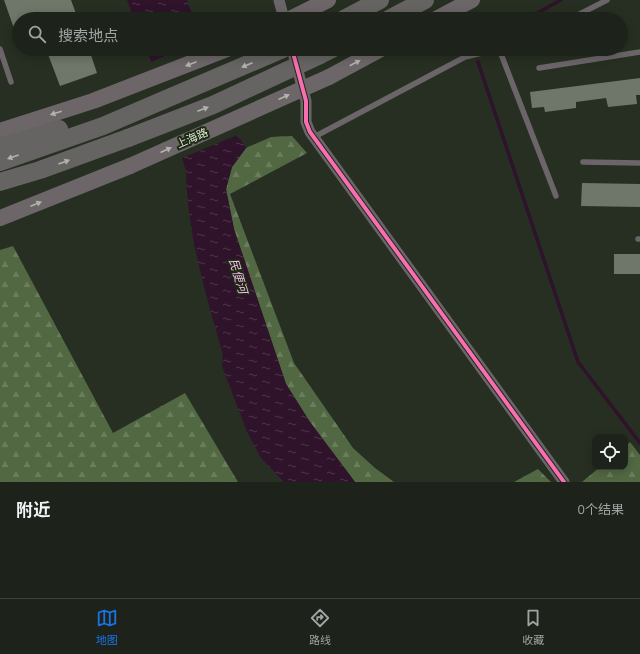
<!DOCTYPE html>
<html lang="zh">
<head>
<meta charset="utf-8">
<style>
  :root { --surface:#1d231a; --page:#252b23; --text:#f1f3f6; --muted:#a0a4a2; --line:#3b4039; --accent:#1a73e8 }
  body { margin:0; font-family:"Open Sans","Noto Sans SC",sans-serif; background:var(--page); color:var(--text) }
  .controls { position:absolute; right:12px; bottom:12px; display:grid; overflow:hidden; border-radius:8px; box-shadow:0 2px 10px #0003 }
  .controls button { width:36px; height:36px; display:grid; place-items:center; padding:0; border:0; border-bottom:1px solid var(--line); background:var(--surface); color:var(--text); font:20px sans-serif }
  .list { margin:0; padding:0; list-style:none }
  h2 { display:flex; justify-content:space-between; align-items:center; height:52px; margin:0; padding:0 16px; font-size:17px }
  h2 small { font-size:13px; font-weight:400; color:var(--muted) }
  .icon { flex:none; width:22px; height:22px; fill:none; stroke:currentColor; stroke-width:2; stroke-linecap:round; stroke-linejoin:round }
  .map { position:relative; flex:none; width:640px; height:482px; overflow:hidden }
  .search { position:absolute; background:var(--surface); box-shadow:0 2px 10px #0003; left:12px; right:12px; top:12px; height:44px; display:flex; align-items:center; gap:10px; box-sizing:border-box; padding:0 14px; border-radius:22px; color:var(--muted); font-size:15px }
  .sheet { height:116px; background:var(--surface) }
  nav { display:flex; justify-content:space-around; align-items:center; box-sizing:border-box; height:56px; border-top:1px solid var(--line); background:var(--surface); font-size:11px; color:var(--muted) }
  nav a { display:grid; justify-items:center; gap:2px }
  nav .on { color:var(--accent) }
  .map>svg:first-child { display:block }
  .forest { fill:url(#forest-firs) }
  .water { fill:url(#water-ripples) }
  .pier { fill:#272f22 }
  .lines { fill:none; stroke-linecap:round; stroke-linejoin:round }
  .stream { stroke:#2f132b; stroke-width:3.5 }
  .building { fill:#6e7769 }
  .service { stroke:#6b6569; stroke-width:5.5 }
  .minor { stroke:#6b6569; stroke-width:11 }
  .secondary { stroke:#6d6669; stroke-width:16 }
  .trunk { stroke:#666463; stroke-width:18 }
  .secondary-bridge { stroke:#6d6669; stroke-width:16 }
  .trunk-bridge { stroke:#666463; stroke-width:18 }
  .cycleway-casing { stroke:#1d2a13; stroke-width:6 }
  .cycleway { stroke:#f96db3; stroke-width:4 }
  .oneway { fill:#b1b4ac }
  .oneway2 { fill:#afb3aa }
  .labels { text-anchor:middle; stroke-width:4; stroke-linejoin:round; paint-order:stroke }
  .street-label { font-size:11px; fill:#dfe8d9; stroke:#1d2a13 }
  .water-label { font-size:12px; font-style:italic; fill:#f6b8eb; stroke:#1d2a13 }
</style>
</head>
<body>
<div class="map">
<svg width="640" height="482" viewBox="0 0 640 482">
  <defs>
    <pattern id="forest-firs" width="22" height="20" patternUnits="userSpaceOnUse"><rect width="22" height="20" fill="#526843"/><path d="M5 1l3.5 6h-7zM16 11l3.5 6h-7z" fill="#6a7e5e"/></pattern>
    <pattern id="water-ripples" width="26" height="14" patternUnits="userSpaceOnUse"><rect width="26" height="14" fill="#2f132b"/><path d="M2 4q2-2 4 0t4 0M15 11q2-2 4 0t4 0" fill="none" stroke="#4d3549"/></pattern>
  </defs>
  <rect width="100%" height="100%" fill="#272f22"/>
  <path class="forest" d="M292,136l15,17 -77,41 64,169 59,85 22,20 19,14h-39l-45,-60 -24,-38 -52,-155 -8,-40 6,-22 14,-19 25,-11z
    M13,246l100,187 72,-40 53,89h-238v-232z
    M630,442l10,13v27h-58l18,-15h25v-20z
    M538,469l13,13h-37z"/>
  <path class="water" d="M127,0h60l7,19h-60z
    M147,49h57l31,86 6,5 5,8 -14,19 -6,22 8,40 52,155 24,38 45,60h-71l-23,-24 -14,-26 -25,-66 1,-11c-17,-60 -36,-121 -37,-184z"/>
  <path class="pier" d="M180,49h26l31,86 -57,24 -31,-96z"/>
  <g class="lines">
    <path class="stream" d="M526,19l35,-19
      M478,62l100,300 62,81"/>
  </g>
  <path class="building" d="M4,0h67l7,19h-59v17l-2,1z
    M46,49h43l8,24 -37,13z
    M640,78v17h-4l1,9 -29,3 -2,-9 -30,4v6l-31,4 -1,-5 -12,1 -2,-16z
    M582,183l58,1v23l-59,-1z
    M614,254h26v20h-26z"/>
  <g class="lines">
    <path class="service" d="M570,19l37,-19
      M0,49l11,33
      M501,54l9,-5
      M539,68l101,-16
      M314,137l151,-80 29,-7 7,4 55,142
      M583,162l57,1
      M638,239h2"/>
    <path class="minor" d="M279,0l5,19
      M292,49l14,52v21l4,10 254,350"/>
    <path class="secondary" d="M290,19l38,-19
      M436,19l36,-19
      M329,77l52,-28
      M0,131l93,-30 134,-52
      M0,218l130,-52"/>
    <path class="trunk" d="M344,19l36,-19
      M389,19l36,-19
      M320,55l12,-6
      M0,147l59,-18
      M0,162l103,-36 180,-77
      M0,182l40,-12 88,-32"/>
    <path class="secondary-bridge" d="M130,166l199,-89"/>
    <path class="trunk-bridge" d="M128,138l85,-33 107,-50"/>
    <g class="cycleway-casing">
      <path id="cycleway" d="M292,49l14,52v21l4,10 254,350"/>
    </g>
    <use href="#cycleway" class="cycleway"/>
  </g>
  <defs><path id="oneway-solid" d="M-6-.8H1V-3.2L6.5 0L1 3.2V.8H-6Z"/></defs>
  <g class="oneway">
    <use href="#oneway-solid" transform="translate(355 63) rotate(-28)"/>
    <use href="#oneway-solid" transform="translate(191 64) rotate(159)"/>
    <use href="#oneway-solid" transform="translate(284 97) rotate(-24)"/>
    <use href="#oneway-solid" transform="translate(56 113) rotate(162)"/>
    <use href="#oneway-solid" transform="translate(166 150) rotate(-24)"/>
    <use href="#oneway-solid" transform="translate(36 204) rotate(-22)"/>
  </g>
  <g class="oneway2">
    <use href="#oneway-solid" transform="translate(247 65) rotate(157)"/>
    <use href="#oneway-solid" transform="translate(203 109) rotate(-21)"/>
    <use href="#oneway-solid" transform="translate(13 157) rotate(161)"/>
    <use href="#oneway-solid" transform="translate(64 162) rotate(-20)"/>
  </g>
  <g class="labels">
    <g class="street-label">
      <text transform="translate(192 138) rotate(-24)" y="4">上海路</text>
    </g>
    <g class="water-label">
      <text transform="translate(238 276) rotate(73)" y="4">民便河</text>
    </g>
  </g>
</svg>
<div class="controls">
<button><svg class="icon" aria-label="locate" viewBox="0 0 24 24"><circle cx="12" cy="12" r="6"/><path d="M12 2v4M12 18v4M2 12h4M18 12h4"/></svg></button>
</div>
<div class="search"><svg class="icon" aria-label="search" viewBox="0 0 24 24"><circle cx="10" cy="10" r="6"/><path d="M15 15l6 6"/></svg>搜索地点</div>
</div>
<section class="sheet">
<h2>附近<small>0个结果</small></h2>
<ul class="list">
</ul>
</section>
<nav>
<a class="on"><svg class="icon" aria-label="map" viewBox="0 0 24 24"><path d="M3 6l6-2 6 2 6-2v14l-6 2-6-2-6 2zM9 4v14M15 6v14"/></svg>地图</a>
<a><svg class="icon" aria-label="directions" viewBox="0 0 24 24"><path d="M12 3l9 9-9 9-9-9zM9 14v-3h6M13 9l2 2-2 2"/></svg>路线</a>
<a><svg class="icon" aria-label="saved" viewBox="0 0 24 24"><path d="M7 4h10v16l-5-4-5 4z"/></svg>收藏</a>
</nav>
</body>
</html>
